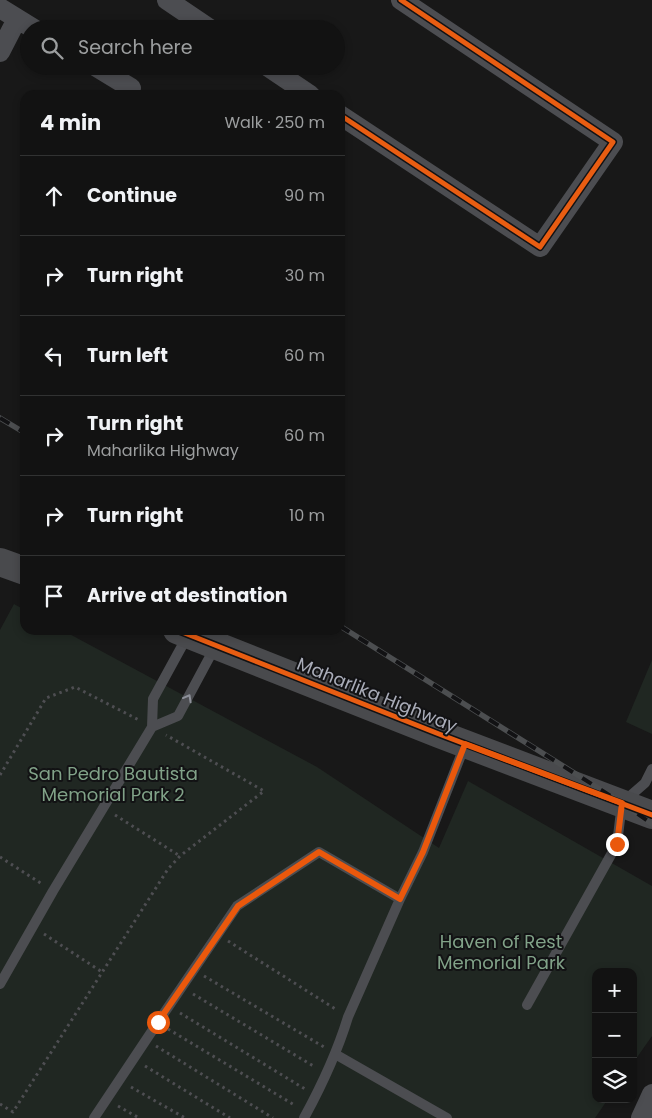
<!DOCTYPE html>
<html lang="en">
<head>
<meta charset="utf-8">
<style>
  :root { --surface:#121212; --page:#1b1b1b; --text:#f1f3f6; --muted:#9c9e9f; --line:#313232 }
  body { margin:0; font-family:Poppins,sans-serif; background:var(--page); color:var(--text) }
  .controls { position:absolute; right:15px; bottom:15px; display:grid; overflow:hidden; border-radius:10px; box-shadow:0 2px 8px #0003 }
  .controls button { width:45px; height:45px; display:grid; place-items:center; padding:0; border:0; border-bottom:1px solid var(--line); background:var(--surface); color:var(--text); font:25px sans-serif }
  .stop { position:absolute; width:15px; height:15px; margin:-11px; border:4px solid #ea580c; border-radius:50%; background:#fff }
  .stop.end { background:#ea580c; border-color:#fff; box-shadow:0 1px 5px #0008 }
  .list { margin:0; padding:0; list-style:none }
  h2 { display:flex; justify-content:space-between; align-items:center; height:65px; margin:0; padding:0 20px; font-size:21px }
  h2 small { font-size:16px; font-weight:400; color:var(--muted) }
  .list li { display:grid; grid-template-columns:32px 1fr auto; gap:15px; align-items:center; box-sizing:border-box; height:80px; padding:0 20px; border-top:1px solid var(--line) }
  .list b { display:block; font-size:19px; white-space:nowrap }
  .list p { margin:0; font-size:16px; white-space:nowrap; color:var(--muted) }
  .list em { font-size:16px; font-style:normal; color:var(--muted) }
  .icon { flex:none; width:28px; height:28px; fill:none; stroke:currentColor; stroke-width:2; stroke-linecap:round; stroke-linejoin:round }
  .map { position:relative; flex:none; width:652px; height:1118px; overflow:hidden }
  .search { position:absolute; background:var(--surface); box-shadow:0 2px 8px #0003; left:20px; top:20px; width:325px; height:55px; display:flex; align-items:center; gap:12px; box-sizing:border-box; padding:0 18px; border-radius:28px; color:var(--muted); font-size:19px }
  .panel { position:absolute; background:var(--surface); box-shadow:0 2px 8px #0003; left:20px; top:90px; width:325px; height:545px; border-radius:15px }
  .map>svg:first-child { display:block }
  .green { fill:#202722 }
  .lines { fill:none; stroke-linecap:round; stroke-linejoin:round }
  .path { stroke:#4e4e52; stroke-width:3; stroke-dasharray:2.5 4; stroke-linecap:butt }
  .service { stroke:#4c4d51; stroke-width:10 }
  .minor { stroke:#4c4d51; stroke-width:20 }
  .primary { stroke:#494a4d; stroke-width:28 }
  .rail-casing { stroke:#4c4e50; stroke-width:5.5 }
  .rail { stroke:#121214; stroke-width:4; stroke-dasharray:11; stroke-linecap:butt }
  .cycleway-casing { stroke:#121214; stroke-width:8 }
  .cycleway { stroke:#e95d12; stroke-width:5 }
  .oneway { stroke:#8d9099 }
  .route { stroke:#ea580c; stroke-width:6 }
  .labels { text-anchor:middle; stroke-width:4; stroke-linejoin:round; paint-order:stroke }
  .street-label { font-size:18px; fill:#a9acb8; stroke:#121214 }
  .park-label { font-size:18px; fill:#81a288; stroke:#121214 }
</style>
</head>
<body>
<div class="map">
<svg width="652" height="1118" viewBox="0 0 652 1118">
  <rect width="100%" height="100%" fill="#181818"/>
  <path class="green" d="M14,604l11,6v20h37l255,137 122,81 29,-67 184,105v150l-19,27v-91h-37v127h12l-13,19h-595v-488z
    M652,660v74l-26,-12z"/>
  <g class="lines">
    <path class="path" d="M0,775l46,-77 29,-11 64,33
      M115,815l65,41
      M0,857l42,27
      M44,934l58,38
      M228,941l109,69
      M204,976l120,71
      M193,994l122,73
      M180,1013l125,76
      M168,1029l128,77
      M156,1046l117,72
      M145,1066l85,52
      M131,1087l54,31
      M0,1104l13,8 155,-243 12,-13 84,-65 -98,-56
      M118,1106l21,12"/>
    <path class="service" d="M152,727l26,-11 37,-69
      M0,984l53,-93 99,-164 1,-28 35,-64
      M527,1005l90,-161 5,-41 23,-20 7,-14
      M335,1054l112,64
      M94,1118l64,-96 79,-116 82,-54 81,47
      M304,1118c18,-33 33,-65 44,-101l52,-118 23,-47 42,-107"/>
    <path class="minor" d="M167,0l43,29
      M0,8l34,21
      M0,52l17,-33
      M95,66l36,22
      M267,66l43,29
      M340,115l200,132 73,-105 -212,-142
      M641,1118l11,-24"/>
    <path class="primary" d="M0,562l25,9
      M177,630l262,104 213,81"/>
    <g class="rail-casing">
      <path id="rail" d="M0,418l25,15
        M340,626l282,177 30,21"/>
    </g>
    <use href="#rail" class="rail"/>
    <g class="cycleway-casing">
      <path id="cycleway" d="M340,115l200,132 73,-105 -212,-142
        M177,630l262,104 213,81"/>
    </g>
    <use href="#cycleway" class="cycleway"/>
  </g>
  <defs><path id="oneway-chevron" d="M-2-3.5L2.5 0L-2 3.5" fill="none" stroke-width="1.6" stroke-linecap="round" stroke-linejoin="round" transform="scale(1.25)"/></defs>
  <use class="oneway" href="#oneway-chevron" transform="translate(188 698) rotate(-61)"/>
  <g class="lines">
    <path class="route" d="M158,1022l80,-116 81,-54 81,47 23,-47 42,-108 157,59 -5,41"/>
  </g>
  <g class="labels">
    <g class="street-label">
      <text transform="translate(377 695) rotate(22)" y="6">Maharlika Highway</text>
    </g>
    <g class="park-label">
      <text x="113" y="780">San Pedro Bautista<tspan x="113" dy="21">Memorial Park 2</tspan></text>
      <text x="501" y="948">Haven of Rest<tspan x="501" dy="21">Memorial Park</tspan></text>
    </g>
  </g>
</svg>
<div class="controls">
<button>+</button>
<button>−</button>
<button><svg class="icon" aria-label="layers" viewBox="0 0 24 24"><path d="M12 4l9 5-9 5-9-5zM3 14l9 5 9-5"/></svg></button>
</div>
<div class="stop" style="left:158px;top:1022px"></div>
<div class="stop end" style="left:617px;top:844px"></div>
<div class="search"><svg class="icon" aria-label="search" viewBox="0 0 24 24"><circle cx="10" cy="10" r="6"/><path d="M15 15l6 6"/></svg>Search here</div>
<section class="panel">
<h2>4 min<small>Walk · 250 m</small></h2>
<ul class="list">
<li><svg class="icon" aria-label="ahead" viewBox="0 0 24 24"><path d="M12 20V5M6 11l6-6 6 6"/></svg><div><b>Continue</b></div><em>90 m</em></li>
<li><svg class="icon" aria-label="right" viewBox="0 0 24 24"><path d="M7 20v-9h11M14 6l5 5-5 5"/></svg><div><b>Turn right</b></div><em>30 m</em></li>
<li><svg class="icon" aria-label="left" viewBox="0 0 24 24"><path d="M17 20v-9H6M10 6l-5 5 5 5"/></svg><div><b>Turn left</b></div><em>60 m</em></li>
<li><svg class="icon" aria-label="right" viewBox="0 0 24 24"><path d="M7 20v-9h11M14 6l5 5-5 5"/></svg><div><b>Turn right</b><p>Maharlika Highway</p></div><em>60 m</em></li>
<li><svg class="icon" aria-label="right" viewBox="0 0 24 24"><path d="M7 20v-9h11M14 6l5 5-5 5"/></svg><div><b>Turn right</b></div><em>10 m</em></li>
<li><svg class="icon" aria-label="arrive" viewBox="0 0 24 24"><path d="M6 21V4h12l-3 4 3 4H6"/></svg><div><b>Arrive at destination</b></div></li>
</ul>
</section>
</div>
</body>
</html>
